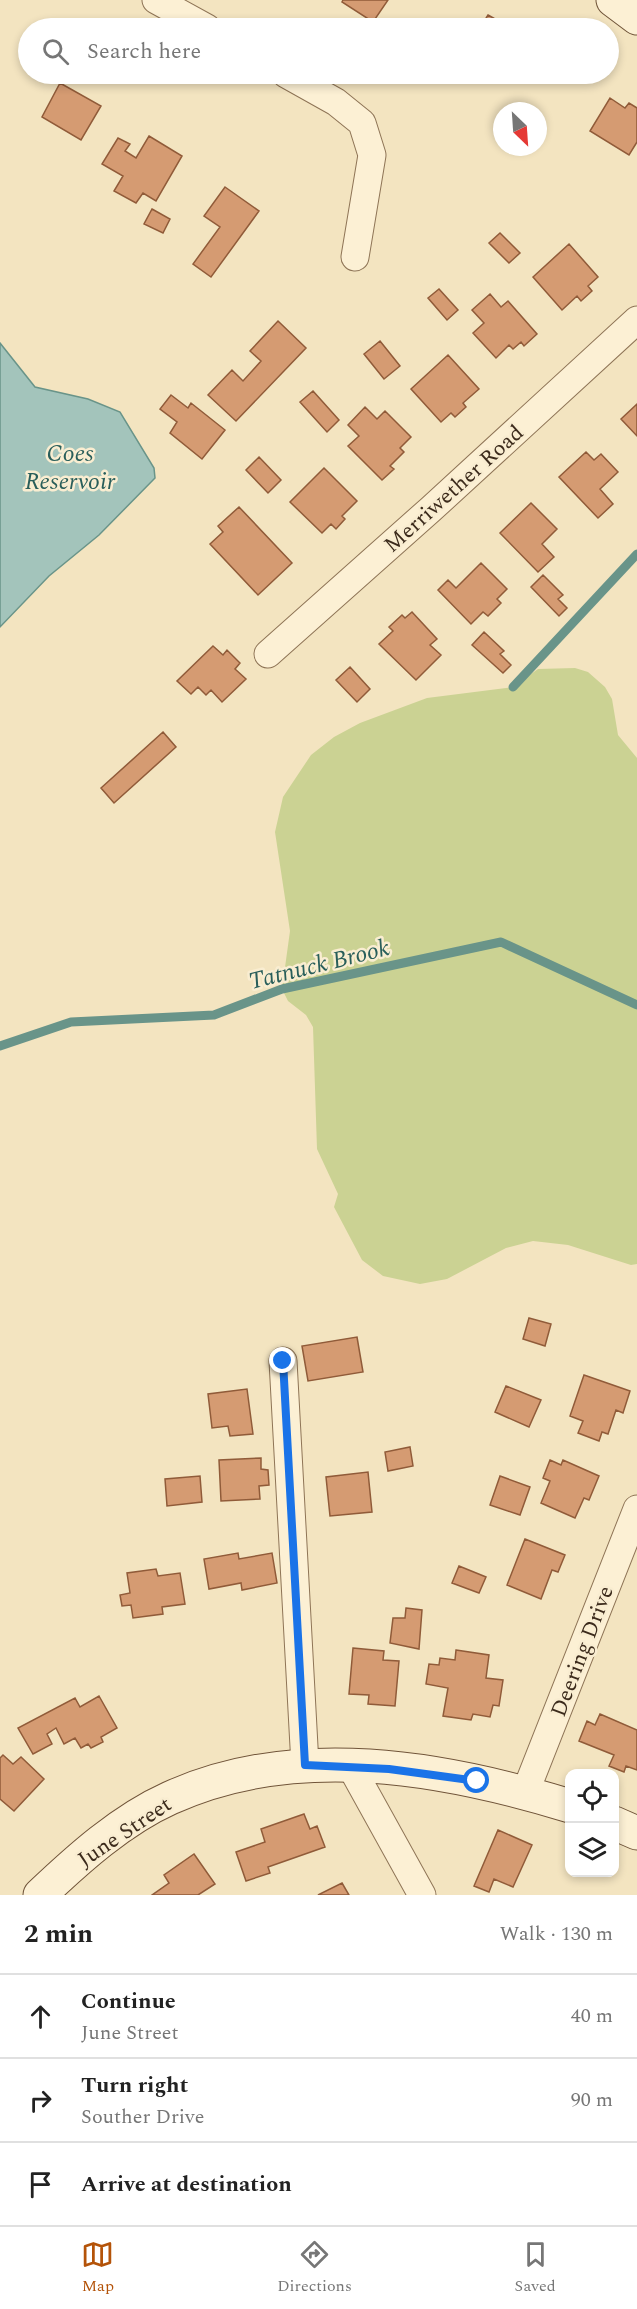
<!DOCTYPE html>
<html lang="en">
<head>
<meta charset="utf-8">
<style>
  :root { --surface:#fff; --page:#f6f6f6; --text:#222; --muted:#767676; --line:#e0e0e0; --accent:#b45309 }
  body { margin:0; font-family:Spectral,serif; background:var(--page); color:var(--text) }
  .controls { position:absolute; right:18px; bottom:18px; display:grid; overflow:hidden; border-radius:12px; box-shadow:0 3px 9px #0003 }
  .controls button { width:54px; height:54px; display:grid; place-items:center; padding:0; border:0; border-bottom:2px solid var(--line); background:var(--surface); color:var(--text); font:30px sans-serif }
  .compass { position:absolute; left:493px; top:102px; width:54px; height:54px; border-radius:50%; background:var(--surface); box-shadow:0 3px 9px #0003; rotate:155deg }
  .stop { position:absolute; width:18px; height:18px; margin:-14px; border:4px solid #1a73e8; border-radius:50%; background:#fff }
  .stop.end { background:#1a73e8; border-color:#fff; box-shadow:0 2px 6px #0008 }
  .list { margin:0; padding:0; list-style:none }
  h2 { display:flex; justify-content:space-between; align-items:center; height:78px; margin:0; padding:0 24px; font-size:26px }
  h2 small { font-size:20px; font-weight:400; color:var(--muted) }
  .list li { display:grid; grid-template-columns:39px 1fr auto; gap:18px; align-items:center; box-sizing:border-box; height:84px; padding:0 24px; border-top:2px solid var(--line) }
  .list b { display:block; font-size:22px; white-space:nowrap }
  .list p { margin:0; font-size:20px; white-space:nowrap; color:var(--muted) }
  .list em { font-size:20px; font-style:normal; color:var(--muted) }
  .icon { flex:none; width:33px; height:33px; fill:none; stroke:currentColor; stroke-width:2; stroke-linecap:round; stroke-linejoin:round }
  .map { position:relative; flex:none; width:637px; height:1895px; overflow:hidden }
  .search { position:absolute; background:var(--surface); box-shadow:0 3px 9px #0003; left:18px; right:18px; top:18px; height:66px; display:flex; align-items:center; gap:15px; box-sizing:border-box; padding:0 21px; border-radius:33px; color:var(--muted); font-size:22px }
  .sheet { height:330px; background:var(--surface) }
  nav { display:flex; justify-content:space-around; align-items:center; box-sizing:border-box; height:84px; border-top:2px solid var(--line); background:var(--surface); font-size:16px; color:var(--muted) }
  nav a { display:grid; justify-items:center; gap:3px }
  nav .on { color:var(--accent) }
  .map>svg:first-child { display:block }
  .green { fill:#cbd293 }
  .water { fill:#a3c4bb; stroke:#699489; stroke-width:1.5 }
  .lines { fill:none; stroke-linecap:round; stroke-linejoin:round }
  .stream { stroke:#699489; stroke-width:9 }
  .building { fill:#d59b72; stroke:#905b39; stroke-width:1.5 }
  .street-casing { stroke:#8e7456; stroke-width:29 }
  .secondary-casing { stroke:#705439; stroke-width:35 }
  .street { stroke:#fcf0d4; stroke-width:27 }
  .secondary { stroke:#fcf0d4; stroke-width:33 }
  .route { stroke:#1a73e8; stroke-width:8 }
  .labels { text-anchor:middle; stroke-width:5; stroke-linejoin:round; paint-order:stroke }
  .street-label { font-size:22px; fill:#3c2b1c; stroke:#f9edd1 }
  .water-label { font-size:24px; font-style:italic; fill:#295e5a; stroke:#f9edd1 }
</style>
</head>
<body>
<div class="map">
<svg width="637" height="1895" viewBox="0 0 637 1895">
  <rect width="100%" height="100%" fill="#f3e4c0"/>
  <path class="green" d="M575,668l13,4 17,15 7,12 6,36 19,23v506l-6,1 -63,-20 -35,-4 -27,7 -59,31 -27,5 -37,-8 -21,-16 -28,-53 4,-13 -21,-45 -4,-122 -7,-12 -18,-14 -6,-12 8,-58 -15,-99 8,-35 28,-42 23,-18 26,-14 67,-25 86,-11 25,-18z"/>
  <path class="water" d="M0,343l35,44 53,12 32,13 34,56 1,10 -56,57 -50,41 -49,51z"/>
  <g class="lines">
    <path class="stream" d="M513,687l124,-133
      M0,1046l71,-24 143,-7 68,-26 219,-47 136,63"/>
  </g>
  <path class="building" d="M343,0h45l-15,22 -31,-20z
    M488,15l23,13h-40l5,-9 7,4z
    M357,20l7,4 -3,4h-9z
    M60,83l41,23 -20,34 -39,-23z
    M610,98l15,10 4,-5 8,5v34l-8,13 -39,-24z
    M149,136l33,20 -26,45 -13,-8 -7,10 -22,-12 9,-15 -21,-12 16,-26 12,6 -5,7 11,7z
    M225,187l34,24 -48,66 -18,-13 27,-37 -16,-11z
    M152,209l18,10 -7,14 -19,-9z
    M500,233l20,20 -11,10 -20,-20z
    M569,244l29,33 -10,9 4,5 -11,10 -4,-5 -15,14 -29,-33z
    M439,289l19,21 -11,10 -19,-22z
    M490,294l11,13 7,-6 29,33 -13,12 -3,-4 -8,7 -4,-4 -13,13 -23,-25 11,-10 -12,-13z
    M278,321l28,27 -70,73 -28,-26 24,-25 11,11 18,-20 -11,-10z
    M380,341l20,25 -16,13 -20,-25z
    M448,355l31,34 -16,14 3,4 -11,10 -4,-4 -10,9 -30,-33z
    M313,391l26,29 -12,12 -27,-30z
    M171,395l17,13 3,-5 34,27 -23,29 -32,-26 7,-11 -17,-13z
    M637,404v32l-16,-17z
    M365,407l12,12 8,-8 26,26 -11,11 4,4 -14,14 4,3 -12,11 -34,-34 11,-10 -11,-11z
    M586,452l8,8 7,-6 17,18 -18,17 13,15 -15,14 -39,-41z
    M259,457l22,23 -13,13 -22,-23z
    M324,468l33,33 -15,15 3,3 -9,10 -5,-5 -9,9 -32,-31z
    M531,503l26,26 -15,15 12,13 -16,15 -38,-39z
    M239,507l53,56 -34,32 -48,-51 13,-12 -5,-6z
    M481,563l26,26 -10,10 4,4 -13,13 -5,-4 -12,12 -33,-34 10,-10 8,8z
    M543,575l20,20 -5,4 9,9 -8,8 -28,-29z
    M412,612l25,27 -7,6 11,10 -25,25 -37,-36 14,-13 -4,-4 13,-12 3,3z
    M484,632l20,19 -4,3 11,11 -8,8 -31,-28z
    M213,646l10,9 4,-5 13,13 -5,6 11,10 -24,23 -11,-12 -5,5 -8,-8 -7,7 -14,-13z
    M350,667l20,22 -13,13 -21,-22z
    M163,732l13,15 -62,56 -13,-15z
    M529,1318l22,6 -6,22 -22,-7z
    M357,1337l6,35 -55,9 -6,-35z
    M584,1375l46,16 -7,22 -7,-3 -8,24 -6,-2 -3,9 -21,-8 5,-12 -13,-5z
    M506,1386l35,14 -12,27 -34,-15z
    M247,1389l6,45 -23,2 -2,-10 -16,2 -4,-34z
    M410,1447l3,19 -25,5 -3,-19z
    M261,1458v11l7,1 1,15 -10,1 1,13 -39,2 -2,-41z
    M550,1460l11,5 2,-5 36,16 -10,24 -5,-2 -9,20 -34,-15 9,-22 -7,-3z
    M368,1472l4,40 -42,4 -4,-39z
    M200,1476l2,26 -35,4 -2,-27z
    M500,1476l30,11 -10,28 -30,-10z
    M525,1539l40,16 -7,17 -6,-2 -11,29 -34,-14z
    M238,1553l1,6 33,-6 5,30 -35,7 -1,-7 -32,6 -5,-30z
    M459,1566l27,11 -7,16 -27,-10z
    M156,1569l2,7 22,-3 5,31 -23,3 1,7 -30,4 -2,-13 -9,1 -2,-11 10,-2 -3,-20z
    M406,1608l16,2 -3,39 -29,-6 3,-25h12z
    M353,1648l31,3 -1,9 16,1 -4,45 -27,-2 1,-9 -20,-1z
    M456,1650l33,5 -3,23 17,2 -4,26 -6,-1 -3,12 -17,-3 -2,6 -28,-4 5,-28 -22,-4 3,-20 10,1 1,-7 15,2z
    M99,1696l18,32 -16,9 2,5 -12,6 -3,-4 -7,4 -6,-10 -11,6 -8,-16 -9,6 5,10 -19,10 -15,-26 57,-30 5,9z
    M600,1714l37,16v40l-11,-4 -2,6 -15,-6 5,-11 -35,-14 8,-20 8,4z
    M3,1755l10,9 8,-7 23,22 -30,32 -14,-12v-41z
    M304,1814l6,15 7,-3 8,21 -57,20 2,6 -24,8 -10,-29 29,-10 -4,-13z
    M498,1830l34,15 -19,42 -19,-8 -5,13 -15,-6z
    M194,1854l21,30 -17,11h-46l17,-12 -5,-8z
    M342,1883l7,12h-31z"/>
  <g class="lines">
    <g class="street-casing">
      <path id="street" d="M156,0l51,28
        M286,74l50,28 26,21 10,32 -17,102
        M268,654l163,-145 206,-189
        M283,1361l22,404
        M350,1765l72,130
        M525,1793l112,-284"/>
    </g>
    <g class="secondary-casing">
      <path id="secondary" d="M613,0l24,18
        M614,1823l23,10
        M40,1895c38,-36 81,-75 130,-97 125,-57 273,-31 400,8"/>
    </g>
    <use href="#street" class="street"/>
    <use href="#secondary" class="secondary"/>
  </g>
  <g class="lines">
    <path class="route" d="M283,1361l22,404 84,4 88,12"/>
  </g>
  <g class="labels">
    <g class="street-label">
      <text transform="translate(453 488) rotate(-42)" y="8">Merriwether Road</text>
      <text transform="translate(581 1651) rotate(-69)" y="8">Deering Drive</text>
      <text transform="translate(124 1831) rotate(-34)" y="8">June Street</text>
    </g>
    <g class="water-label">
      <text x="70" y="461">Coes<tspan x="70" dy="28">Reservoir</tspan></text>
      <text transform="translate(319 964) rotate(-14)" y="8">Tatnuck Brook</text>
    </g>
  </g>
</svg>
<div class="controls">
<button><svg class="icon" aria-label="locate" viewBox="0 0 24 24"><circle cx="12" cy="12" r="6"/><path d="M12 2v4M12 18v4M2 12h4M18 12h4"/></svg></button>
<button><svg class="icon" aria-label="layers" viewBox="0 0 24 24"><path d="M12 4l9 5-9 5-9-5zM3 14l9 5 9-5"/></svg></button>
</div>
<svg class="compass" viewBox="-18 -18 36 36"><path d="M0-13l5 13h-10z" fill="#e53935"/><path d="M0 13l5-13h-10z" fill="#767676"/></svg>
<div class="stop" style="left:477px;top:1781px"></div>
<div class="stop end" style="left:283px;top:1361px"></div>
<div class="search"><svg class="icon" aria-label="search" viewBox="0 0 24 24"><circle cx="10" cy="10" r="6"/><path d="M15 15l6 6"/></svg>Search here</div>
</div>
<section class="sheet">
<h2>2 min<small>Walk · 130 m</small></h2>
<ul class="list">
<li><svg class="icon" aria-label="ahead" viewBox="0 0 24 24"><path d="M12 20V5M6 11l6-6 6 6"/></svg><div><b>Continue</b><p>June Street</p></div><em>40 m</em></li>
<li><svg class="icon" aria-label="right" viewBox="0 0 24 24"><path d="M7 20v-9h11M14 6l5 5-5 5"/></svg><div><b>Turn right</b><p>Souther Drive</p></div><em>90 m</em></li>
<li><svg class="icon" aria-label="arrive" viewBox="0 0 24 24"><path d="M6 21V4h12l-3 4 3 4H6"/></svg><div><b>Arrive at destination</b></div></li>
</ul>
</section>
<nav>
<a class="on"><svg class="icon" aria-label="map" viewBox="0 0 24 24"><path d="M3 6l6-2 6 2 6-2v14l-6 2-6-2-6 2zM9 4v14M15 6v14"/></svg>Map</a>
<a><svg class="icon" aria-label="directions" viewBox="0 0 24 24"><path d="M12 3l9 9-9 9-9-9zM9 14v-3h6M13 9l2 2-2 2"/></svg>Directions</a>
<a><svg class="icon" aria-label="saved" viewBox="0 0 24 24"><path d="M7 4h10v16l-5-4-5 4z"/></svg>Saved</a>
</nav>
</body>
</html>
